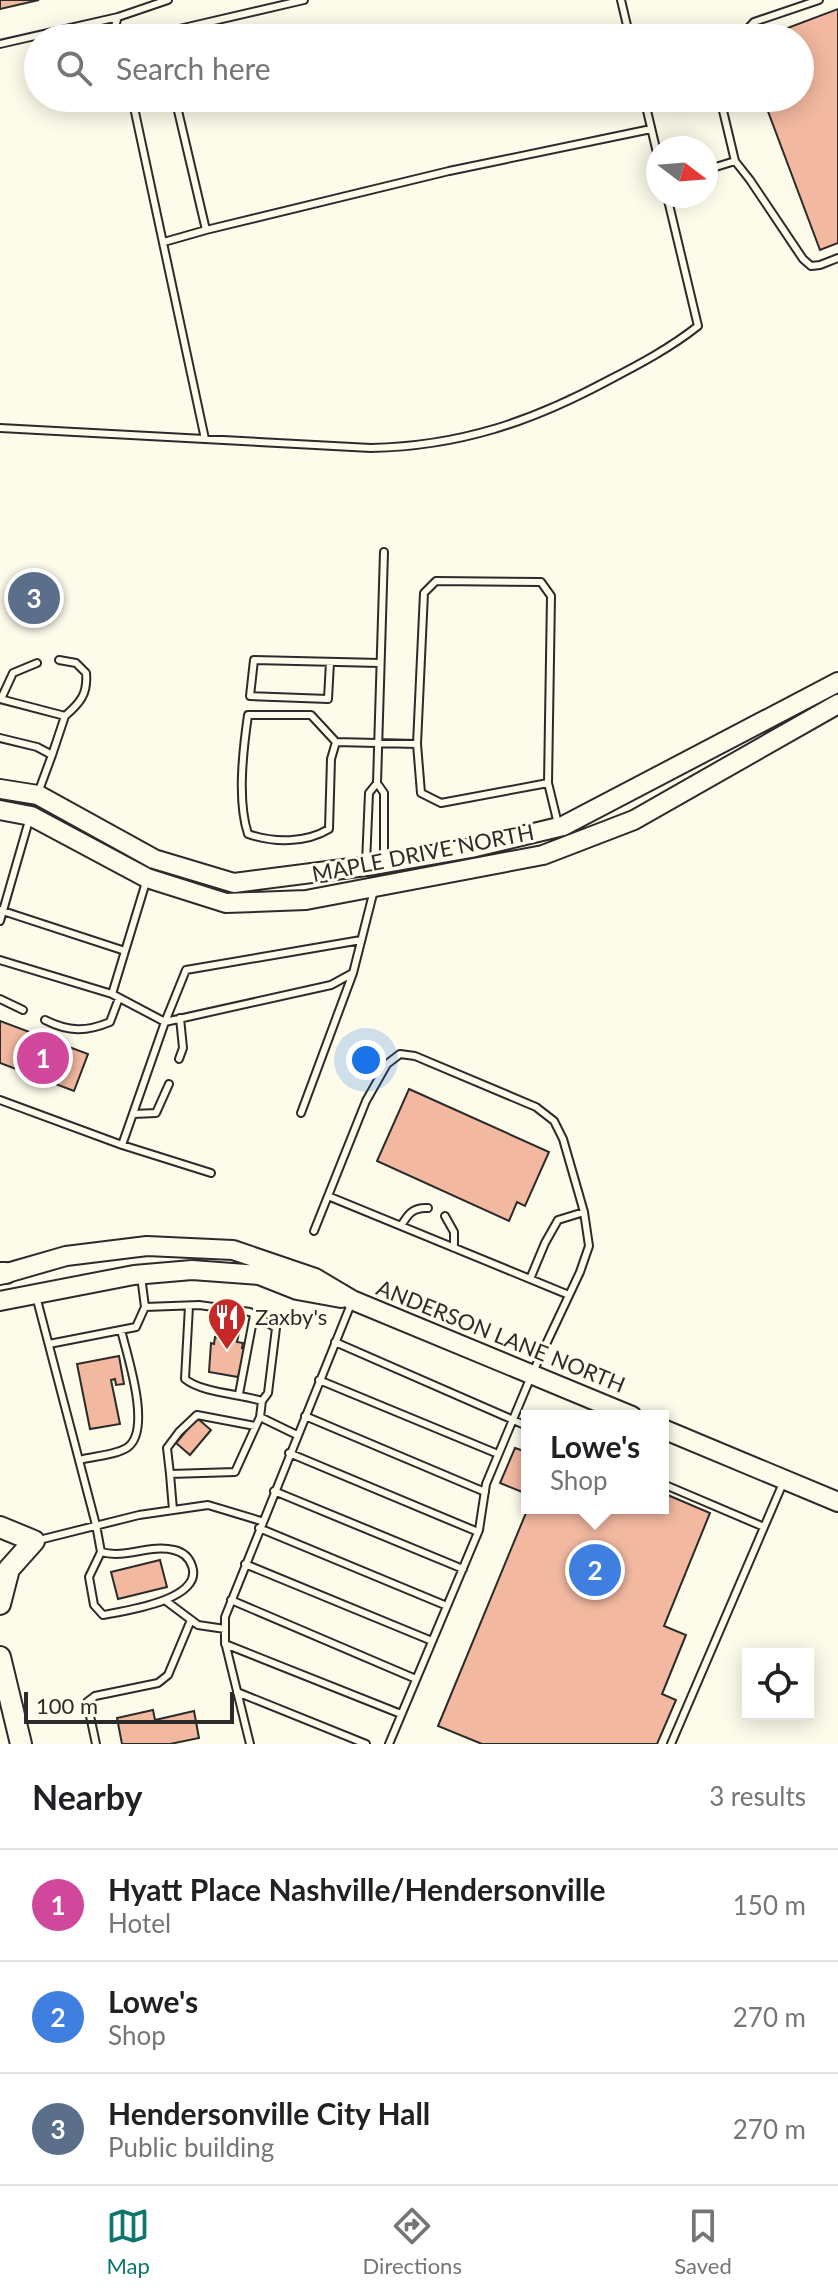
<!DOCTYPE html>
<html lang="en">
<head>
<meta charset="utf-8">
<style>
  :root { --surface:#fff; --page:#f6f6f6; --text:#202124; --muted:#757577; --line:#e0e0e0; --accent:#0f766e }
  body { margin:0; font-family:Lato,sans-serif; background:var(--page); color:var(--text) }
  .controls { position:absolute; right:24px; bottom:24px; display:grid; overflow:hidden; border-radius:0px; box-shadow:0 4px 20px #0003 }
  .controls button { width:72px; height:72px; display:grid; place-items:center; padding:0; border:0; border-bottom:2px solid var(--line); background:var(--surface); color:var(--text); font:40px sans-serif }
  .compass { position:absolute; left:646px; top:136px; width:72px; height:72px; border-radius:50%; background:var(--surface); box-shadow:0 4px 20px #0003; rotate:106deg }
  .scale { position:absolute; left:24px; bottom:20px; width:210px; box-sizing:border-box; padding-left:8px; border:4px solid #2b2b2b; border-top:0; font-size:22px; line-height:28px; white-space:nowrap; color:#2b2b2b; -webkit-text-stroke:6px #fdfbea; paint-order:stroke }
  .you { position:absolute; left:366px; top:1060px; width:28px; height:28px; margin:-20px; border:6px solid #fff; border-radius:50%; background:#1a73e8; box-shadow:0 0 0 12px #1a73e833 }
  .badge { display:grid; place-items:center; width:52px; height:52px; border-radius:50%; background:var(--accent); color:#fff; font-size:26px; font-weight:700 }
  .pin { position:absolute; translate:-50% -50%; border:4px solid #fff; box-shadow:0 2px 8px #0006 }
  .popup { position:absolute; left:521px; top:1410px; width:148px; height:104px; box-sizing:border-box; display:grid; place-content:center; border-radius:0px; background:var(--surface); filter:drop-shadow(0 2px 6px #0005); font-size:26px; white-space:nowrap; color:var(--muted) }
  .popup b { font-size:30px; color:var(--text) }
  .popup::after { content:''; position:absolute; left:50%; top:100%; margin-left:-16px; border:16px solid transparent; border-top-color:var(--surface) }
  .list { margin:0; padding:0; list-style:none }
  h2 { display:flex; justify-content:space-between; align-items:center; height:104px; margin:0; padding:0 32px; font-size:34px }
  h2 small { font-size:26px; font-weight:400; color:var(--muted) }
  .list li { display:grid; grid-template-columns:52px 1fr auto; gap:24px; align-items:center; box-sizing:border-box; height:112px; padding:0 32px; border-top:2px solid var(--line) }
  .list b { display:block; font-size:30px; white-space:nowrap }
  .list p { margin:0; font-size:26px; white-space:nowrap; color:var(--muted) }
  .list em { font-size:26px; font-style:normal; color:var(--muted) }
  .icon { flex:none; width:44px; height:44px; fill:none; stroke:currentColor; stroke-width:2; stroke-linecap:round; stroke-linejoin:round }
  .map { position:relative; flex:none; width:838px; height:1744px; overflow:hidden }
  .search { position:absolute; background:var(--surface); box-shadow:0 4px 20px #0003; left:24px; right:24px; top:24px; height:88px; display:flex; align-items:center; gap:20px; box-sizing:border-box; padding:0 28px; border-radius:44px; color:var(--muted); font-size:30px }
  .sheet { height:440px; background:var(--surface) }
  nav { display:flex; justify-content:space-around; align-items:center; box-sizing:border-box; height:112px; border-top:2px solid var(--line); background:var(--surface); font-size:22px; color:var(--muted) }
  nav a { display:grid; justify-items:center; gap:4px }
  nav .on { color:var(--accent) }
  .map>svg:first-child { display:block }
  .building { fill:#f2b8a0; stroke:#2b2b2b; stroke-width:2 }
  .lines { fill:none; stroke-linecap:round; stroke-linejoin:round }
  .lane-casing { stroke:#2b2b2b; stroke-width:10 }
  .secondary-casing { stroke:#2b2b2b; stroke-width:22 }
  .primary-casing { stroke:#2b2b2b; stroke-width:24 }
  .lane { stroke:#fdfbea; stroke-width:6 }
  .secondary { stroke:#fdfbea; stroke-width:18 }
  .primary { stroke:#fdfbea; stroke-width:20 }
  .labels { text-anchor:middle; stroke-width:6; stroke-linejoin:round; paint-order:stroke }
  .street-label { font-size:22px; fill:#2b2b2b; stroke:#fdfbea }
  .poi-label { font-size:22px; fill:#2b2b2b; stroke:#fdfbea; text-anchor:start }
</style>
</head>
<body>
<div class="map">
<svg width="838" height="1744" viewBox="0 0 838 1744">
  <rect width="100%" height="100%" fill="#fdfbea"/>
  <path class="building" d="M0,0h39l-39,9z
    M838,9v234l-18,7 -57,-152h37v-60h-39z
    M0,1021l88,33 -14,37 -74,-28z
    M409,1089l140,63 -24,54 -8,-4 -8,19 -132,-60z
    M221,1324l19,3 -3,15 6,1 -1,5h3l-7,29 -29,-5 2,-29 3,1 1,-7 4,1z
    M119,1356l5,28 -8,1 -1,-6 -4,1 9,44 -30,5 -13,-65z
    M197,1418l14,12 -21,25 -14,-12z
    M515,1448l12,4v42l-27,-11z
    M663,1493l47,20 -46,113 22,9 -24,59 14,6 -19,44h-175l-44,-18 90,-218h135z
    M160,1560l7,27 -49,12 -7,-27z
    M153,1710l2,10 39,-9 5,27 -29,6h-48l-5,-26z"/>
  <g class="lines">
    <g class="lane-casing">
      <path id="lane" d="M621,0l9,38
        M115,38l-2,-6 5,-15 50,-17
        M166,38l1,-3 12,-6 125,-29
        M739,38l15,-16 65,-22
        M0,44l118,-27
        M132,98l73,341
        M175,98l31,132 243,-59 202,-42
        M644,98l14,59
        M720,98l15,63 15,19 53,79 8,7 9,-1 18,-7
        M706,170l29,-9
        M164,242l42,-12
        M0,428l371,20c89,-2 160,-26 238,-68 31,-16 61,-32 89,-54l-31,-130
        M59,660l17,3 10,10c2,21 -6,30 -21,43
        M330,662l-2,37 -78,-3 4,-36 126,3
        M0,699l65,17 -13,39
        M1,699l12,-26 24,-10
        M0,738l37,9 15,8 -14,38
        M336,742l-5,17 -2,70c-23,14 -55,14 -81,5 -11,-33 -5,-84 0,-119h63l25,27 81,2 4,49 20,10 107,-20 10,41
        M417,744l7,-151 12,-12 105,1 10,14 -3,187
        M377,783l7,-231
        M366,863l3,-70 8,-10 7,10v66
        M146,882l-34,112 53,28 21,-52 175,-30
        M0,910l125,41
        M0,921l30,-104
        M0,960l112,34
        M0,999l23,11
        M45,1020c24,12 41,12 65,2l9,-24
        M179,1059l4,-11 -3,-30
        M0,1100l122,45 43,-123 166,-37 22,-12 21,-83
        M301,1113l52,-140
        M133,1114l23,-1 13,-29
        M122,1145l89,28
        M328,1196l241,99
        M445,1216l9,16v16
        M401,1226c7,-12 12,-19 27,-18
        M314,1231l52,-130 21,-37 13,-10 15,2 121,51 18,14 9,18 21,73 5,34 -9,26 -48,102 -46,110 -7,46 -90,214
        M141,1276l4,31 54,-2 51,7 26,16 -8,65 -6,8 -2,16 37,18
        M530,1279l15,-36 13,-23 26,-8
        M36,1296l60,229 5,27 -12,25 5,28 9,10c21,-4 101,-15 89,-49 -3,-9 -9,-14 -18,-16 -25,-6 -48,9 -73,2
        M189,1306l-4,73c17,14 56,15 77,22
        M335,1342l192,84
        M49,1344l87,-17 9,-20
        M319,1380l179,74
        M239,1394l15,-79
        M305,1416l180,76
        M289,1453l189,79
        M79,1460c15,-4 38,-5 49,-13 24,-18 -1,-92 -7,-117
        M170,1474l-3,-26 12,-16 18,-17 58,11
        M663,1484l101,43
        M274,1491l189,78
        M173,1510l-3,-36 65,-2 25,-55
        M259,1528l188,78
        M39,1540l100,-25 69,-10 53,16
        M245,1564l187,77
        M231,1600l185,79
        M166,1601l32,24 27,4
        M225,1644l176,70
        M237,1692l129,52
        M96,1744l-9,-42 8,-6 63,-13 10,-8 23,-55
        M250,1744l-25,-102v-25l126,-313
        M671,1744l112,-261"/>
    </g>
    <g class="secondary-casing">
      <path id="secondary" d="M0,789l38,6 116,64 80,24 140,-18 97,-17 92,-22 275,-144
        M0,810l31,6 116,62 79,25 80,-3 237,-45 91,-35 204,-116
        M0,1275l66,-19 81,-10 86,4 82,28 37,22 280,116
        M0,1301l134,-26 58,-5 67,5 38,15 44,8
        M663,1429l175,73"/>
    </g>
    <g class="primary-casing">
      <path id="primary" d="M0,1273h6
        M0,1527l34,14 -25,28 -9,35
        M0,1657l21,87"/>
    </g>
    <use href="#lane" class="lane"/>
    <use href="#secondary" class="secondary"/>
    <use href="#primary" class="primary"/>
  </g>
  <defs>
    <g id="restaurant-pin" transform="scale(2)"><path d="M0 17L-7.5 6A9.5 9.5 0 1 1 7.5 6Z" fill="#c62828" stroke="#fdfbea"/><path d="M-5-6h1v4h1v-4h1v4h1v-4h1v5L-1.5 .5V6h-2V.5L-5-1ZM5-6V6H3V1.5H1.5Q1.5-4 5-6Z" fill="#fff"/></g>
  </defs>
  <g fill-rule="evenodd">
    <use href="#restaurant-pin" x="227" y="1317"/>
  </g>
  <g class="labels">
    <g class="street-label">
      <text transform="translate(423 853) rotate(-11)" y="8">MAPLE DRIVE NORTH</text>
      <text transform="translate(501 1336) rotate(22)" y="8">ANDERSON LANE NORTH</text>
    </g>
    <g class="poi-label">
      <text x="255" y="1325">Zaxby's</text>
    </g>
  </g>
</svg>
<div class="controls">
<button><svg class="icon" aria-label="locate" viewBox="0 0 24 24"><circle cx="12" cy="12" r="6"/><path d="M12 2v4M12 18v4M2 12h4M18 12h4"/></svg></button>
</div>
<svg class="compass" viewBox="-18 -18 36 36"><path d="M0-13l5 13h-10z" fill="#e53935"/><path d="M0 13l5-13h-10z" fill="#757577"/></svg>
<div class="scale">100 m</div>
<div class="you"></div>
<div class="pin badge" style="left:43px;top:1058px;background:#d1479c">1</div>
<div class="pin badge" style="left:595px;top:1570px;background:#3f7fe0">2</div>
<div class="popup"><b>Lowe's</b>Shop</div>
<div class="pin badge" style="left:34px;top:598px;background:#5c6f8a">3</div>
<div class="search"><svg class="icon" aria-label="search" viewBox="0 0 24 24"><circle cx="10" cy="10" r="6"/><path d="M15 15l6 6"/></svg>Search here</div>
</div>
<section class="sheet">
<h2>Nearby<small>3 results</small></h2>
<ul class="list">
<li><span class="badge" style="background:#d1479c">1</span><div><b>Hyatt Place Nashville/Hendersonville</b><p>Hotel</p></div><em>150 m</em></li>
<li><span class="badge" style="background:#3f7fe0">2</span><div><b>Lowe's</b><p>Shop</p></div><em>270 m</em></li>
<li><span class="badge" style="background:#5c6f8a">3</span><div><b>Hendersonville City Hall</b><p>Public building</p></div><em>270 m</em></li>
</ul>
</section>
<nav>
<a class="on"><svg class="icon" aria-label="map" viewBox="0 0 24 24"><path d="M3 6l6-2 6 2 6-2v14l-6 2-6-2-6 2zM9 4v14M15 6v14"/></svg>Map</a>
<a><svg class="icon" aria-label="directions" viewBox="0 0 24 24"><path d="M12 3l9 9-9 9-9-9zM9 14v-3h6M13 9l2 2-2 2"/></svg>Directions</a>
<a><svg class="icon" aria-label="saved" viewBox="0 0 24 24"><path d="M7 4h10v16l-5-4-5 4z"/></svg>Saved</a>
</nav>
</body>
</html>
